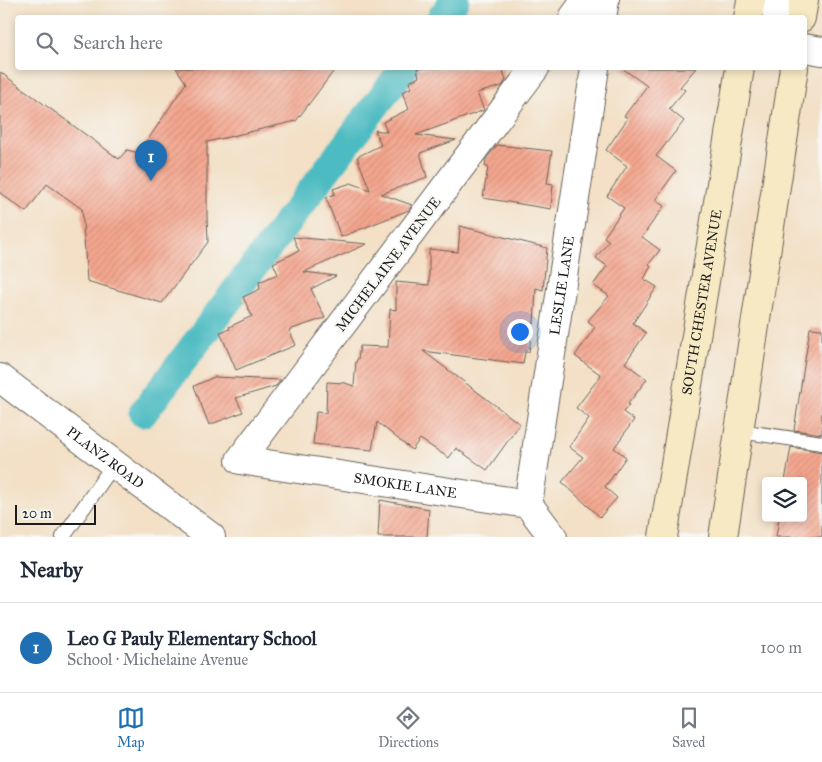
<!DOCTYPE html>
<html lang="en">
<head>
<meta charset="utf-8">
<style>
  :root { --surface:#fff; --page:#f6f6f7; --text:#1f2937; --muted:#747a83; --line:#e0e1e3; --accent:#1f6fb2 }
  body { margin:0; font-family:"IM FELL Great Primer",serif; background:var(--page); color:var(--text) }
  .controls { position:absolute; right:15px; bottom:15px; display:grid; overflow:hidden; border-radius:5px; box-shadow:0 2px 8px #0003 }
  .controls button { width:45px; height:45px; display:grid; place-items:center; padding:0; border:0; border-bottom:1px solid var(--line); background:var(--surface); color:var(--text); font:25px sans-serif }
  .scale { position:absolute; left:15px; bottom:12px; width:81px; box-sizing:border-box; padding-left:5px; border:2px solid #1c1c1c; border-top:0; font-size:14px; line-height:18px; white-space:nowrap; color:#1c1c1c; -webkit-text-stroke:4px #f6f6f2; paint-order:stroke }
  .you { position:absolute; left:519px; top:331px; width:18px; height:18px; margin:-12px; border:4px solid #fff; border-radius:50%; background:#1a73e8; box-shadow:0 0 0 8px #1a73e833 }
  .badge { display:grid; place-items:center; width:32px; height:32px; border-radius:50%; background:var(--accent); color:#fff; font-size:16px; font-weight:700 }
  .pin { position:absolute; translate:-50% -41px; filter:drop-shadow(0 1px 2px #0008) }
  .pin::after { content:''; position:absolute; top:26px; width:18px; height:15px; background:inherit; clip-path:polygon(0 0,100% 0,50% 100%) }
  .list { margin:0; padding:0; list-style:none }
  h2 { display:flex; justify-content:space-between; align-items:center; height:65px; margin:0; padding:0 20px; font-size:21px }
  h2 small { font-size:16px; font-weight:400; color:var(--muted) }
  .list li { display:grid; grid-template-columns:32px 1fr auto; gap:15px; align-items:center; box-sizing:border-box; height:90px; padding:0 20px; border-top:1px solid var(--line) }
  .list b { display:block; font-size:19px; white-space:nowrap }
  .list p { margin:0; font-size:16px; white-space:nowrap; color:var(--muted) }
  .list em { font-size:16px; font-style:normal; color:var(--muted) }
  .icon { flex:none; width:28px; height:28px; fill:none; stroke:currentColor; stroke-width:2; stroke-linecap:round; stroke-linejoin:round }
  .map { position:relative; flex:none; width:822px; height:537px; overflow:hidden }
  .search { position:absolute; background:var(--surface); box-shadow:0 2px 8px #0003; left:15px; right:15px; top:15px; height:55px; display:flex; align-items:center; gap:12px; box-sizing:border-box; padding:0 18px; border-radius:5px; color:var(--muted); font-size:19px }
  .sheet { height:155px; background:var(--surface) }
  nav { display:flex; justify-content:space-around; align-items:center; box-sizing:border-box; height:70px; border-top:1px solid var(--line); background:var(--surface); font-size:14px; color:var(--muted) }
  nav a { display:grid; justify-items:center; gap:2px }
  nav .on { color:var(--accent) }
  .map>svg:first-child { display:block }
  .lines { fill:none; stroke-linecap:round; stroke-linejoin:round }
  .canal { stroke:#4dbcc2; stroke-width:29 }
  .building { fill:url(#building-hatch) }
  .service-casing { stroke:#676158; stroke-width:16 }
  .minor-casing { stroke:#676158; stroke-width:30 }
  .tertiary-casing { stroke:#676158; stroke-width:30 }
  .secondary-casing { stroke:#676158; stroke-width:30 }
  .service { stroke:#fff; stroke-width:14 }
  .minor { stroke:#fff; stroke-width:28 }
  .tertiary { stroke:#fff; stroke-width:28 }
  .secondary { stroke:#f6e9c3; stroke-width:28 }
  .labels { text-anchor:middle; stroke-width:4; stroke-linejoin:round; paint-order:stroke }
  .street-label { font-size:14px; fill:#1c1c1c; stroke:#f6f6f2 }
</style>
</head>
<body>
<div class="map">
<svg width="822" height="537" viewBox="0 0 822 537">
  <defs>
    <pattern id="building-hatch" width="6" height="6" patternUnits="userSpaceOnUse" patternTransform="scale(1.25)"><rect width="6" height="6" fill="#f4a68e"/><path d="M-1 1l2-2M0 6l6-6M5 7l2-2" fill="none" stroke="#d18e7a"/></pattern>
  </defs>
  <rect width="100%" height="100%" fill="#f6f6f2"/>
  <filter id="ink" filterUnits="userSpaceOnUse"><feTurbulence type="fractalNoise" baseFrequency=".02" numOctaves="2"/><feDisplacementMap in="SourceGraphic" scale="10" xChannelSelector="R" yChannelSelector="G"/><feConvolveMatrix kernelMatrix="1 2 1 2 8 2 1 2 1" color-interpolation-filters="sRGB"/></filter>
  <filter id="wash" filterUnits="userSpaceOnUse"><feTurbulence type="fractalNoise" baseFrequency=".0096" numOctaves="4" result="noise"/><feDisplacementMap in="SourceGraphic" scale="20" xChannelSelector="R" yChannelSelector="G"/><feGaussianBlur stdDeviation="1.12" result="paint"/><feColorMatrix in="noise" values="0 0 0 0 0 0 0 0 0 0 0 0 0 0 0 0 0 1.4 0 .05"/><feComposite in="paint" operator="in"/></filter>
  <g filter="url(#wash)">
    <rect width="100%" height="100%" fill="#f3e0c6"/>
    <g class="lines">
      <path class="canal" d="M441,18l14,-18
        M143,413l261,-345"/>
    </g>
    <g id="blocks">
      <path class="building" d="M176,68h160l-40,53 -89,21v74l1,26 -46,61 -75,-22 -5,-72 -35,-25 -21,28 -26,-19v-121l119,87 8,-9 12,3 47,-70z
        M417,68h85l4,12 -4,6 -25,7 7,17 -68,25 40,5 -36,13 7,24 -46,17 31,11 -3,5 -68,27 -15,-39 9,-4 -2,-5 18,-6 19,7 -13,-33 24,-12 -6,-15 12,2 -4,-10 26,-13 -7,-17 9,-4 -2,-6 10,-5z
        M622,68h74l-16,19 5,3 -16,19 15,12 -28,35 20,15 -21,29 9,6 -22,31 18,13 -11,14 2,2 -7,13 13,8 -24,36 13,10 -21,30 22,16 -19,25 1,1 -6,7 11,8 -20,28 12,9 -21,30 12,11 -17,19 -38,-35 21,-25 -14,-10 20,-29 -13,-10 25,-33 -26,-19 20,-29 -7,-6 21,-25 -16,-11 14,-19 -11,-8 13,-17 -5,-4 20,-29 -17,-12 20,-30 -21,-16 22,-32 -4,-2 23,-30z
        M497,145l55,6 -5,32 6,1 -2,25 -68,-11 5,-31h-3l1,-8z
        M460,226l87,22 -4,42 -7,-2 -2,36 -1,-1 -4,29h-4l-2,12 -100,-13 97,73 -33,46 -31,-22 -7,10 -29,-19 -8,11 -35,-28 -5,28 -59,-6 3,-32 10,1 1,-31 18,1 9,3 2,-25 2,-2 2,-13 28,1 2,-38 6,1v-28l33,3v-36l29,3z
        M293,237l74,7 -63,28 32,4 -25,13 14,29 -36,12 7,15 -60,25 -16,-38 10,-3 -1,-2 23,-11 -9,-19 17,-8 -1,-7 19,-8 -5,-11 26,-12z
        M810,328l12,1v105l-28,-4z
        M214,377l67,3 -5,6 -40,12 7,14 -34,13 -15,-39z
        M791,447l31,5v85h-46l3,-19h24v-37h-18z
        M380,500l49,9 -2,28h-49z"/>
    </g>
  </g>
  <g filter="url(#ink)">
    <use href="#blocks" fill-opacity="0" stroke="#676158" stroke-width="1"/>
    <g class="lines">
      <g class="service-casing">
        <path id="service" d="M739,431l83,12
          M63,537l51,-73"/>
      </g>
      <g class="minor-casing">
        <g id="minor">
          <path d="M777,0v18"/>
          <path d="M573,18l13,-18"/>
          <path d="M602,18l3,-18"/>
          <path d="M804,48l18,3"/>
          <path id="s1" d="M535,68l-295,392 288,44 25,33"/>
          <path id="s2" d="M528,504l67,-436"/>
        </g>
      </g>
      <g class="tertiary-casing">
        <g id="tertiary">
          <path id="s3" d="M0,378l211,159"/>
        </g>
      </g>
      <g class="secondary-casing">
        <g id="secondary">
          <path d="M748,18l3,-18"/>
          <path d="M801,18l3,-18"/>
          <path id="s4" d="M663,537l77,-469"/>
          <path d="M723,537l71,-469"/>
        </g>
      </g>
      <use href="#service" class="service"/>
      <use href="#minor" class="minor"/>
      <use href="#tertiary" class="tertiary"/>
      <use href="#secondary" class="secondary"/>
    </g>
  </g>
  <g class="labels">
    <g class="street-label">
      <text transform="translate(388 264) rotate(-53)" y="5">MICHELAINE AVENUE</text>
      <text dy="5" stroke="none"><textPath href="#s2" startOffset="221">LESLIE LANE</textPath></text>
      <text dy="5" stroke="none"><textPath href="#s4" startOffset="238">SOUTH CHESTER AVENUE</textPath></text>
      <text dy="5" stroke="none"><textPath href="#s3" startOffset="132">PLANZ ROAD</textPath></text>
      <text dy="5" stroke="none"><textPath href="#s1" startOffset="658">SMOKIE LANE</textPath></text>
    </g>
  </g>
</svg>
<div class="controls">
<button><svg class="icon" aria-label="layers" viewBox="0 0 24 24"><path d="M12 4l9 5-9 5-9-5zM3 14l9 5 9-5"/></svg></button>
</div>
<div class="scale">20 m</div>
<div class="you"></div>
<div class="pin badge" style="left:151px;top:181px">1</div>
<div class="search"><svg class="icon" aria-label="search" viewBox="0 0 24 24"><circle cx="10" cy="10" r="6"/><path d="M15 15l6 6"/></svg>Search here</div>
</div>
<section class="sheet">
<h2>Nearby<small></small></h2>
<ul class="list">
<li><span class="badge">1</span><div><b>Leo G Pauly Elementary School</b><p>School · Michelaine Avenue</p></div><em>100 m</em></li>
</ul>
</section>
<nav>
<a class="on"><svg class="icon" aria-label="map" viewBox="0 0 24 24"><path d="M3 6l6-2 6 2 6-2v14l-6 2-6-2-6 2zM9 4v14M15 6v14"/></svg>Map</a>
<a><svg class="icon" aria-label="directions" viewBox="0 0 24 24"><path d="M12 3l9 9-9 9-9-9zM9 14v-3h6M13 9l2 2-2 2"/></svg>Directions</a>
<a><svg class="icon" aria-label="saved" viewBox="0 0 24 24"><path d="M7 4h10v16l-5-4-5 4z"/></svg>Saved</a>
</nav>
</body>
</html>
